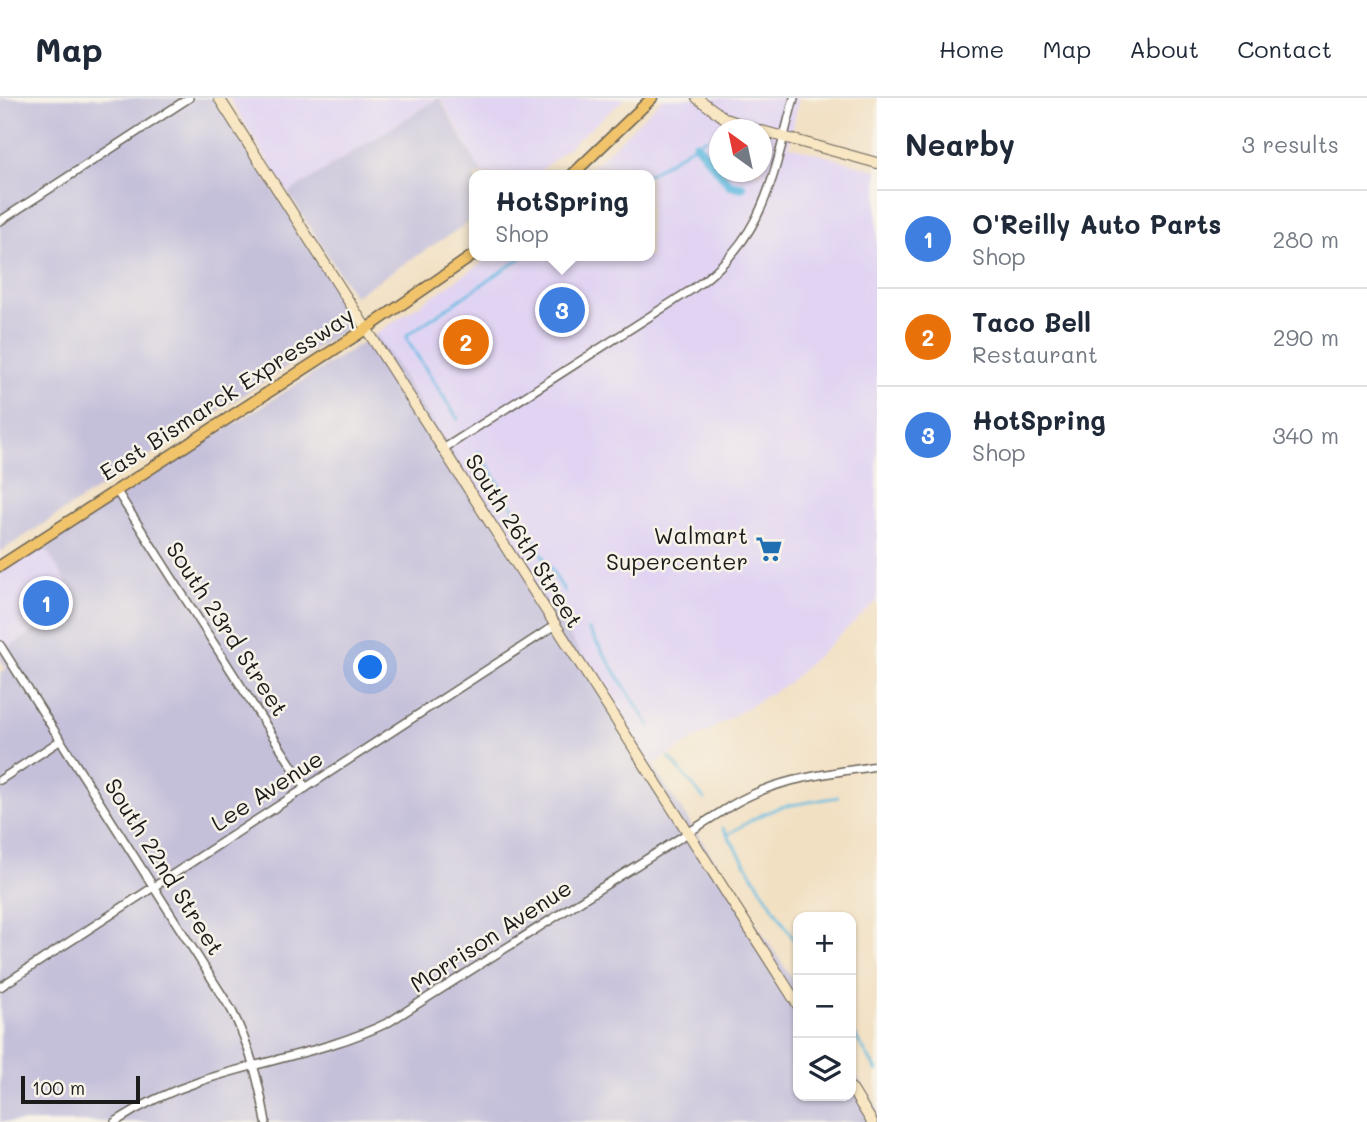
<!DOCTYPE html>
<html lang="en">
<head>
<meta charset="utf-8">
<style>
  :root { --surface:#fff; --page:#f2f2f3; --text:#1f2937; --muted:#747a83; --line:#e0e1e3; --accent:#b45309 }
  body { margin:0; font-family:Mali,sans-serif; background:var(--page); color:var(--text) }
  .controls { position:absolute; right:21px; bottom:21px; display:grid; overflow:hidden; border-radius:14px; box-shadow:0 2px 5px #0004 }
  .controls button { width:63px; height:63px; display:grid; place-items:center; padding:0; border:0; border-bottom:2px solid var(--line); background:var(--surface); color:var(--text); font:35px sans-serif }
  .compass { position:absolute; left:709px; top:21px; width:63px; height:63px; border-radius:50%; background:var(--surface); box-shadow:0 2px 5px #0004; rotate:327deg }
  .scale { position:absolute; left:21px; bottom:18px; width:119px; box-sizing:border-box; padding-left:7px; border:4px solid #1c1c1c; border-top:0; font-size:19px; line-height:24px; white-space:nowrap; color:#1c1c1c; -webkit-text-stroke:5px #f7f3e8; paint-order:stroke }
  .you { position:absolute; left:371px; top:570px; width:24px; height:24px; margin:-18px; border:5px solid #fff; border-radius:50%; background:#1a73e8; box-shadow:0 0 0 10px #1a73e833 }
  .badge { display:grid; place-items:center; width:46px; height:46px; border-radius:50%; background:var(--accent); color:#fff; font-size:23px; font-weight:700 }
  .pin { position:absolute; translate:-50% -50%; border:4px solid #fff; box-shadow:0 2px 7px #0006 }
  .popup { position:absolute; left:469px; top:72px; width:186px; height:91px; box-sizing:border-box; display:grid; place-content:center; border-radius:14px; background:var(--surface); filter:drop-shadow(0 2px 5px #0005); font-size:23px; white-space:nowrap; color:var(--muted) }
  .popup b { font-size:26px; color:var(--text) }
  .popup::after { content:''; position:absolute; left:50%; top:100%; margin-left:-14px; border:14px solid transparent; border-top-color:var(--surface) }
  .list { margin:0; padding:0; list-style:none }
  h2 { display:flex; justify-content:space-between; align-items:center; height:91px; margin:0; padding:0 28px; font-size:30px }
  h2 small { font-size:23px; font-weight:400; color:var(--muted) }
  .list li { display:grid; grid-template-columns:46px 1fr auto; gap:21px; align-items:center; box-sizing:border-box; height:98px; padding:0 28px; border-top:2px solid var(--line) }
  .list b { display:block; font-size:26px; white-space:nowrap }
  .list p { margin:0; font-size:23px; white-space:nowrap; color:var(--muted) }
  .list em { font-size:23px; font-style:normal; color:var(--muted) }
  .icon { flex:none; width:38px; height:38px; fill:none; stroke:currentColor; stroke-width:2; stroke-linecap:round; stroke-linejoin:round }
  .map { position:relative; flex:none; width:877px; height:1024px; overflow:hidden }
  header { display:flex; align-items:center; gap:42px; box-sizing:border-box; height:98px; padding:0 35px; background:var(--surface); border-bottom:2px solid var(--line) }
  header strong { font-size:33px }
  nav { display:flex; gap:38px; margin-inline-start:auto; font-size:24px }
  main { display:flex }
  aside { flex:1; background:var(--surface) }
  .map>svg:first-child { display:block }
  .built { fill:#e1d4f3; fill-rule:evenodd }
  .industrial { fill:#c5c0da }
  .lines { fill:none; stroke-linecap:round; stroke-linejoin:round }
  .stream { stroke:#63bce1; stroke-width:2.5 }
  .canal { stroke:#63bce1; stroke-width:9 }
  .street-casing { stroke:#676156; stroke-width:10 }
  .secondary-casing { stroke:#676156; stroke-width:12 }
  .primary-casing { stroke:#676156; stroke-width:13 }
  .street { stroke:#fff; stroke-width:7 }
  .secondary { stroke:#f9e7c3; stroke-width:10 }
  .primary { stroke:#f1c36a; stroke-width:10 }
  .labels { text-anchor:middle; stroke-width:5; stroke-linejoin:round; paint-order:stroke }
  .street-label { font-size:23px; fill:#1c1c1c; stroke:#f7f3e8 }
  .poi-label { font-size:23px; fill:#1c1c1c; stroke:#f7f3e8; text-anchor:end }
</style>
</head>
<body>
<header>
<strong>Map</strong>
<nav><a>Home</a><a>Map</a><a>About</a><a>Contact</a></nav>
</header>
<main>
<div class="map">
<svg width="877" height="1024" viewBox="0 0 877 1024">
  <rect width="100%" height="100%" fill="#f7f3e8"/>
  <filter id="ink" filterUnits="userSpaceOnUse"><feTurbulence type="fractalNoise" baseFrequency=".0143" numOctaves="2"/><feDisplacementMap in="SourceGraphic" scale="14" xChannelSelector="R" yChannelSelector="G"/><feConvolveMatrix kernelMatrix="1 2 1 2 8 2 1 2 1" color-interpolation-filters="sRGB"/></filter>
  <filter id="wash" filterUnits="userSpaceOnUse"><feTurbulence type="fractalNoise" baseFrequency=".00686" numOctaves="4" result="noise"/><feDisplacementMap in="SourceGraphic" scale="28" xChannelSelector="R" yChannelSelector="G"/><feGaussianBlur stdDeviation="1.57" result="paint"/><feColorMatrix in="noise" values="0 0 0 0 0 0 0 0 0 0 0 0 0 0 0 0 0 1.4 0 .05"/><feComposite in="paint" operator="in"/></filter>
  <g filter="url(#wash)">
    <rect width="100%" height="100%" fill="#f2e0c3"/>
    <path class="built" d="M229,0h210l-151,95z
      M440,0h186l-90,77h-53z
      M663,0h136l-10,48 88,24v431l-89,82 -136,82 -276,-431 116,-78h158v-81h-66zM720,32h42v42h-42z
      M43,447l37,57 -80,51v-81z"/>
    <path class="industrial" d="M0,0h214l144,223 -358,231z
      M439,0l44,77h-8l-1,44 -120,77 -66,-103z
      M376,236l276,431 146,223v108h53v-28l26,40v14h-877v-449l6,-4 -6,-10v-6l79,-51 -36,-57z"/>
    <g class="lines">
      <path class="stream" d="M647,77l59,-37
        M458,321l-51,-79v-5l117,-79
        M479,353l86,141
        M588,531l62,97
        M669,659l36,43
        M723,730l75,118
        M727,737l28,-17 25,-11 58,-10
        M851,931l26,42"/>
      <path class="canal" d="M696,46l34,41 12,2"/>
    </g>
  </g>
  <g filter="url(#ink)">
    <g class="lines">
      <g class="street-casing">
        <path id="street" d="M0,123l189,-123
          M443,351l248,-159c75,-51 81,-112 103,-192
          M116,392l190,298
          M0,547l231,364c19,37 28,73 35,113
          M0,682l61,-40
          M0,889l554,-361
          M115,1024c26,-17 53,-30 83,-40 64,-22 130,-30 191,-60l343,-217c45,-27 94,-31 145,-39"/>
      </g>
      <g class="secondary-casing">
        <path id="secondary" d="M219,0l579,907
          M697,0l29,21 30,11
          M762,33l115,32
          M851,990l21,34"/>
      </g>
      <g class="primary-casing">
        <path id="primary" d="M572,77l80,-77
          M0,468l366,-237 109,-75"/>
      </g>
      <use href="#street" class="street"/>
      <use href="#secondary" class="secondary"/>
      <use href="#primary" class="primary"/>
    </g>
  </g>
  <defs>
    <g id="supermarket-bare" transform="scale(2.1)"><path d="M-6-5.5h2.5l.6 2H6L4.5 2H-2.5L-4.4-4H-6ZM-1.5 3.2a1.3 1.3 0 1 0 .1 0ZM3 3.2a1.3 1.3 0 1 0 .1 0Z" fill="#1f6fb2" stroke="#f7f3e8" stroke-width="2.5" paint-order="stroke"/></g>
  </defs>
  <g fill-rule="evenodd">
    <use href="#supermarket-bare" x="769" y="451"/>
  </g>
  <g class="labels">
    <g class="street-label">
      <text transform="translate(227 296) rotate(-33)" y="8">East Bismarck Expressway</text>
      <text transform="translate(524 443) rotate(58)" y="8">South 26th Street</text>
      <text transform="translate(227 531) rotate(57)" y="8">South 23rd Street</text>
      <text transform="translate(267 693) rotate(-33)" y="8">Lee Avenue</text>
      <text transform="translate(164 769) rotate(58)" y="8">South 22nd Street</text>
      <text transform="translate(491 838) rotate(-33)" y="8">Morrison Avenue</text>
    </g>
    <g class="poi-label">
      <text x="748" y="446">Walmart<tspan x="748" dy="26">Supercenter</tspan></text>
    </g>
  </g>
</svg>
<div class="controls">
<button>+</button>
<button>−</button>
<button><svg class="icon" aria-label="layers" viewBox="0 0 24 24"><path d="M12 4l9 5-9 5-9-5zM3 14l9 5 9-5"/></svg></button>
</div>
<svg class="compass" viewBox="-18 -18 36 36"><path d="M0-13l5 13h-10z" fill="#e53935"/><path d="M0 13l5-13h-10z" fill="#747a83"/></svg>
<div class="scale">100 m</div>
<div class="you"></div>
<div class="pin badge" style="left:46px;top:505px;background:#3f7fe0">1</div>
<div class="pin badge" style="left:466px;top:244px;background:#e8710a">2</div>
<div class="pin badge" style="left:562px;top:212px;background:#3f7fe0">3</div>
<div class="popup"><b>HotSpring</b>Shop</div>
</div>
<aside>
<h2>Nearby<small>3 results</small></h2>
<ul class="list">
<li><span class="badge" style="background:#3f7fe0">1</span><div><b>O'Reilly Auto Parts</b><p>Shop</p></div><em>280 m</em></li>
<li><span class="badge" style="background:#e8710a">2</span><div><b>Taco Bell</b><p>Restaurant</p></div><em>290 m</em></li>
<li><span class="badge" style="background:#3f7fe0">3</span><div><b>HotSpring</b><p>Shop</p></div><em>340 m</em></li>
</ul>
</aside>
</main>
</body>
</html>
